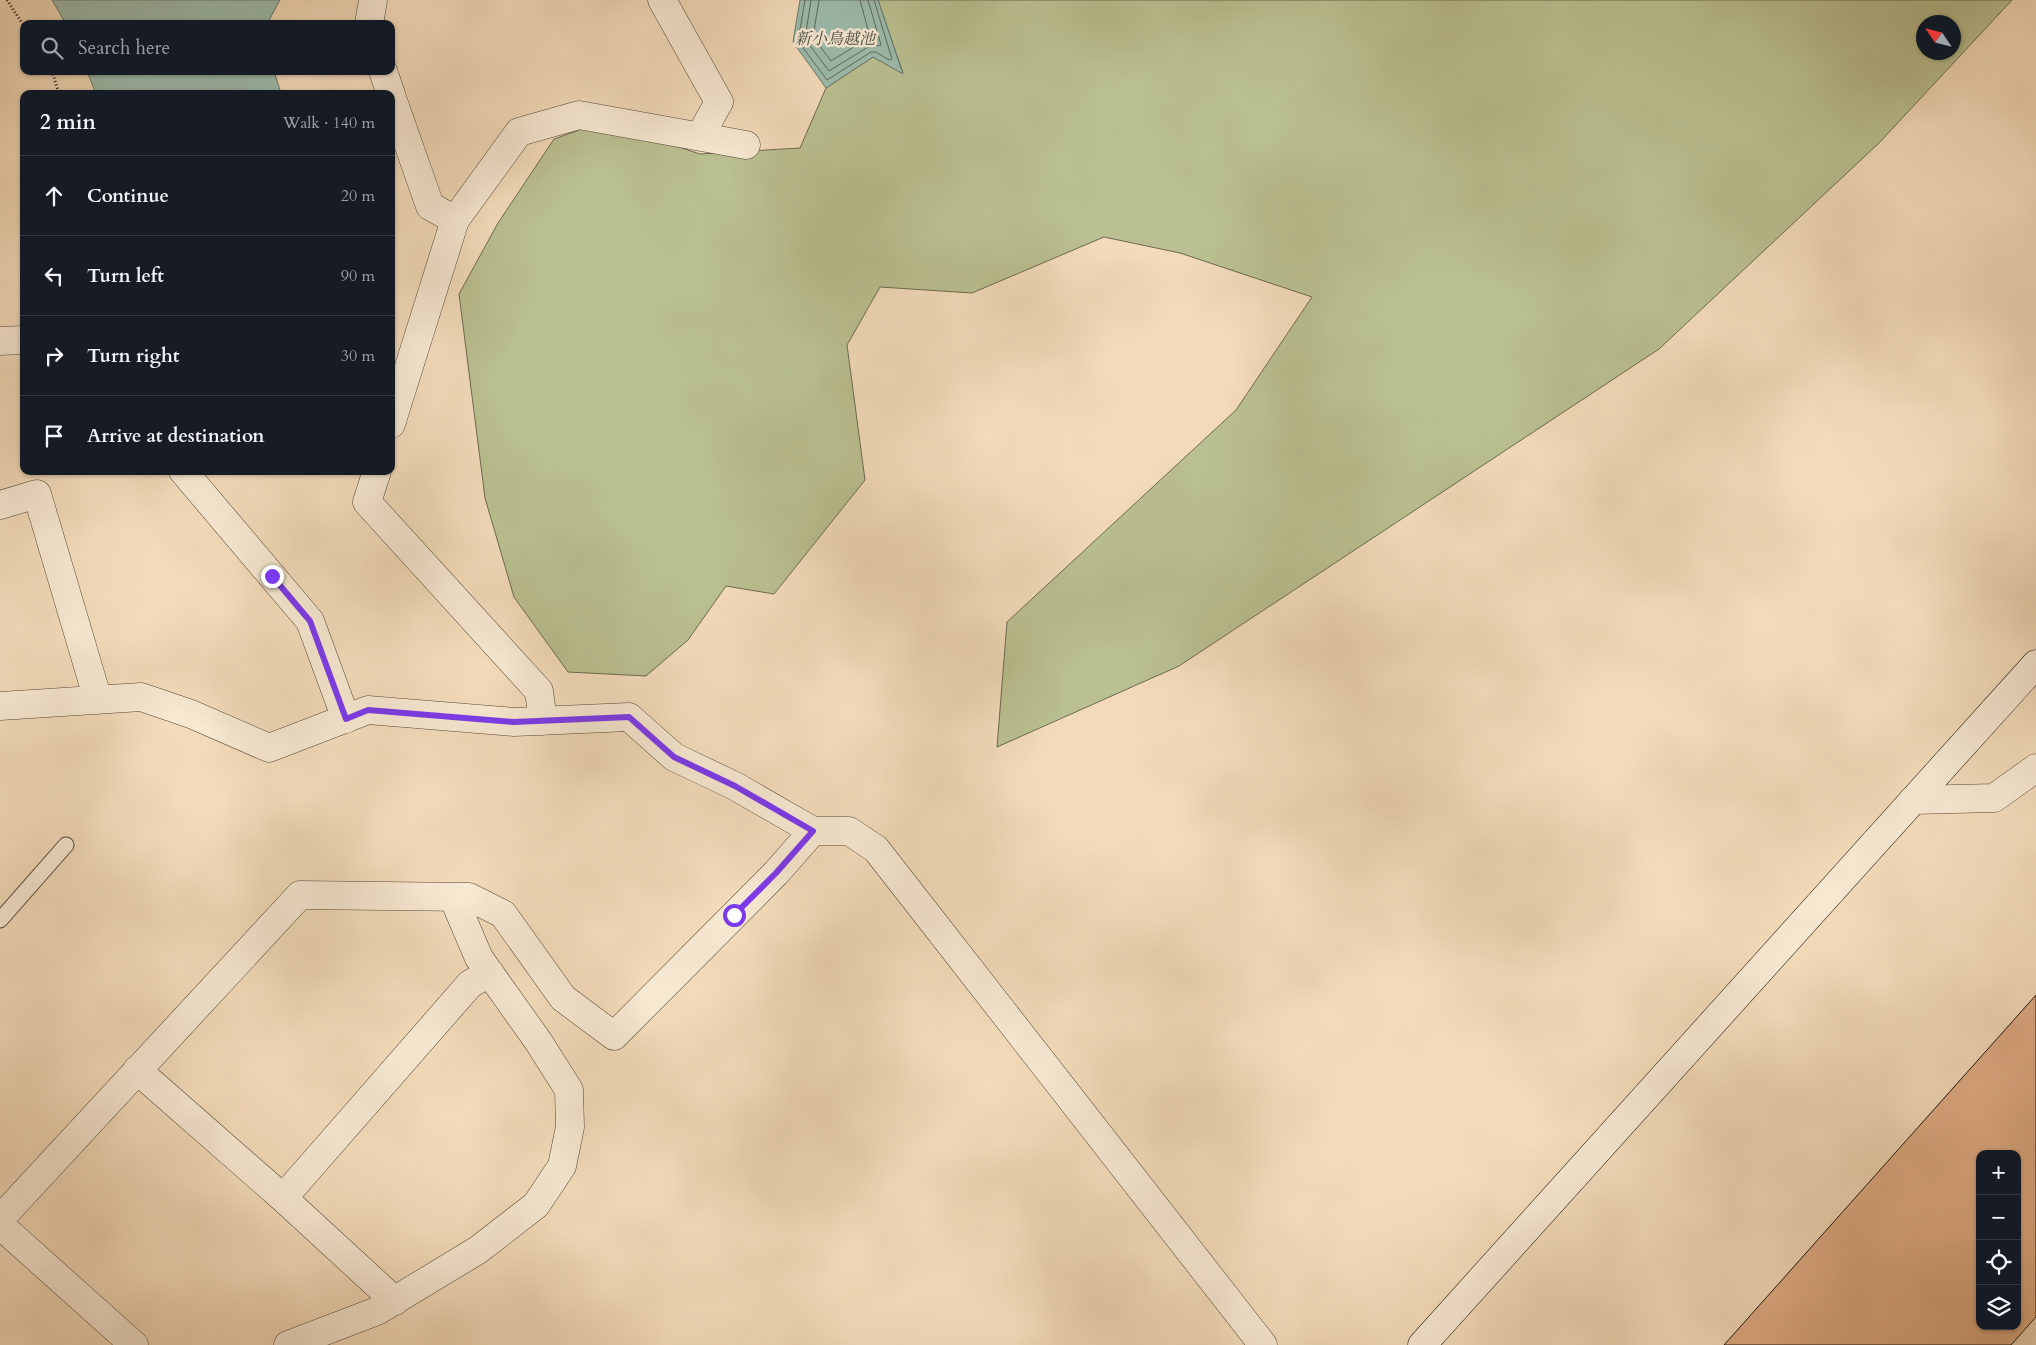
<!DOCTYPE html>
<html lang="en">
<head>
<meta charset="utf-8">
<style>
  :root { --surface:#171b24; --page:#242831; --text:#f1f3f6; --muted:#9ea1a6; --line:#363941 }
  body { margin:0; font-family:Cardo,"Noto Serif JP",serif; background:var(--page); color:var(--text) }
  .controls { position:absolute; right:15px; bottom:15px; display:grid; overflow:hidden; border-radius:10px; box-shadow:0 1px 4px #0004 }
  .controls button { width:45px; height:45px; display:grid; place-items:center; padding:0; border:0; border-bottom:1px solid var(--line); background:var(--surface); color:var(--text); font:25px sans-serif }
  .compass { position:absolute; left:1916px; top:15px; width:45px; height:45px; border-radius:50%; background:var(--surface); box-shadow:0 1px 4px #0004; rotate:305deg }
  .stop { position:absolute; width:15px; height:15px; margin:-11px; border:4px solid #7c3aed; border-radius:50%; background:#fff }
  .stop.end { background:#7c3aed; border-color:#fff; box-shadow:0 1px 5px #0008 }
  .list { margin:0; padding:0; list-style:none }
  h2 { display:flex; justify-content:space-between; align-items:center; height:65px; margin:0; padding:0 20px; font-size:21px }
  h2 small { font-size:16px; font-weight:400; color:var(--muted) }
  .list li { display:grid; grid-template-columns:32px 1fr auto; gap:15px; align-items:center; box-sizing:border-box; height:80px; padding:0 20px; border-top:1px solid var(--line) }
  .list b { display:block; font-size:19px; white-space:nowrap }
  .list em { font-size:16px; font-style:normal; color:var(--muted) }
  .icon { flex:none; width:28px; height:28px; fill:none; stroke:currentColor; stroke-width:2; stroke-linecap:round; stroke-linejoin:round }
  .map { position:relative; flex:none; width:2036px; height:1345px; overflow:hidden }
  .search { position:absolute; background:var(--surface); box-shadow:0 1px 4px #0004; left:20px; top:20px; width:375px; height:55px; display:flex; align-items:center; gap:12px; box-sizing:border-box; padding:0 18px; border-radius:10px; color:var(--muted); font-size:19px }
  .panel { position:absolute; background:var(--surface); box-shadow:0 1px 4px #0004; left:20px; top:90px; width:375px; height:385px; border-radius:10px }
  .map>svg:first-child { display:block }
  .green { fill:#bac091; stroke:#6c6a50; fill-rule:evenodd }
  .water { fill:#9cbbac; stroke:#6a796d }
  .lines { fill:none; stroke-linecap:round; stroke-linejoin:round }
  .shore { stroke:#5d685d; stroke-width:1 }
  .building { fill:#dfac85; stroke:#1e150e; fill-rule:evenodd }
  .lane-casing { stroke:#534639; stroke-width:17 }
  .street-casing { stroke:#534639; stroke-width:29 }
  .secondary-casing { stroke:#1e150e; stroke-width:29 }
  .path { stroke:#1e150e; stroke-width:3; stroke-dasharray:1 2.5; stroke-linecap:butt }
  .lane { stroke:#f7e8d2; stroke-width:15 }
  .street { stroke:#f7e8d2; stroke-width:28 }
  .secondary { stroke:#f7e8d2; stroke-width:28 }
  .route { stroke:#7c3aed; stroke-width:6 }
  .labels { text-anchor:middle; stroke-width:5; stroke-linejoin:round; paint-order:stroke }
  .water-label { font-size:16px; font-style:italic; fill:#4a4f45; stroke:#f7e8d2 }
</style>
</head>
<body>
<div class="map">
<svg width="2036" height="1345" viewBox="0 0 2036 1345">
  <rect width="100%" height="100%" fill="#f3dbba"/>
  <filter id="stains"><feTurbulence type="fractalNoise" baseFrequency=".004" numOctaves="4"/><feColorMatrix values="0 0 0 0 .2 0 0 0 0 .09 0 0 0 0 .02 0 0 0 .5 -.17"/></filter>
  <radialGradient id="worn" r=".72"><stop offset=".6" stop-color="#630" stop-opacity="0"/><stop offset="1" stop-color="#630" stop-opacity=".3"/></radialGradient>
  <path class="green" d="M878,0h1134l-133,143 -220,206 -480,317 -182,81 10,-125 229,-212 76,-113 -132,-44 -76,-16 -132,56 -92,-6 -33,58 18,135 -91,114 -48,-8 -38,54 -42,36 -78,-4 -54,-75 -29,-99 -26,-204 39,-71 56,-84 48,-17 98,32 100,-6 26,-60 47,-31 30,16zM1924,22h30v30h-30z"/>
  <path class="water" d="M52,0h228l-13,24h-201z
    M800,0h78l25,74 -30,-17 -47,31 -33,-46z
    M87,71h187l6,19 4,4h-188z"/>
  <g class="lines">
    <path class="shore" d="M805,0l-7,41 29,39 44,-28h5l13,8 3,-1 -18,-59
      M811,0l-6,39 24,32 39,-24 13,-2 -13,-45
      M819,0l-6,37 18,24 39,-24 -10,-37"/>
  </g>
  <path class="building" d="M2036,995v322l-25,28h-287zM1980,1154h37v172h-37z"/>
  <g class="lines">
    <g class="lane-casing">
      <path id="lane" d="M0,920l66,-75"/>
    </g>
    <g class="street-casing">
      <path id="street" d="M662,0l57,102 -19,34
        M369,24l4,-24
        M383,71l8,23
        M391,95l39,111 25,14
        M0,341l24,-1
        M391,424l64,-204 64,-88 60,-17 167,30
        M183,471l127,150 36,98
        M377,471l-10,31 172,189 4,30
        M0,505l37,-11 61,206
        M0,706l141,-9 50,17 78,34 99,-38 146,12 115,-5 45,40 61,29 78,45h36l27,18 387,496
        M1913,800l81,-2 42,-30
        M137,1070l146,128 112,103
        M283,1198l187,-214 20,-11
        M0,1219l300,-324 169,2 34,17 60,84 51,38 162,-163 37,-42
        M0,1225l134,120
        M288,1345l89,-34 101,-61 58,-45 26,-39 8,-39 -1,-37 -31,-49 -59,-83 -26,-61"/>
    </g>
    <g class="secondary-casing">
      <path id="secondary" d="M1422,1345l614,-681"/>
    </g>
    <path class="path" d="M7,0l17,26
      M52,71l7,23"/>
    <use href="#lane" class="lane"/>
    <use href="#street" class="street"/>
    <use href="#secondary" class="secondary"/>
  </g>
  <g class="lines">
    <path class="route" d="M272,576l38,45 36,98 22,-9 146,12 115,-5 45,40 61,29 78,45 -37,42 -42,42"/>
  </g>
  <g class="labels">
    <g class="water-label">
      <text x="835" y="44">新小鳥越池</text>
    </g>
  </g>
  <rect width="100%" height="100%" filter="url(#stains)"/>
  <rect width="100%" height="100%" fill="url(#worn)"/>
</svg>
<div class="controls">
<button>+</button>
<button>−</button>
<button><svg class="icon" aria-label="locate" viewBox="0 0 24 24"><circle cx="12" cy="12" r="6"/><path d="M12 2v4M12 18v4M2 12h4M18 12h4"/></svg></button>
<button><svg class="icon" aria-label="layers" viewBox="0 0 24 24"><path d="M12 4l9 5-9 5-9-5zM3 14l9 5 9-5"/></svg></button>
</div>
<svg class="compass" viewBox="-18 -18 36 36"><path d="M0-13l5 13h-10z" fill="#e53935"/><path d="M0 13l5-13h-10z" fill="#9ea1a6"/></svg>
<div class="stop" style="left:734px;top:915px"></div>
<div class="stop end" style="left:272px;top:576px"></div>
<div class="search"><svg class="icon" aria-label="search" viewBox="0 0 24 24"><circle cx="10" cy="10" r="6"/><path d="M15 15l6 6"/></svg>Search here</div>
<section class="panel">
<h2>2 min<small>Walk · 140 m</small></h2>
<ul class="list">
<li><svg class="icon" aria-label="ahead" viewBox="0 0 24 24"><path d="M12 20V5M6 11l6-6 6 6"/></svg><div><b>Continue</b></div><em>20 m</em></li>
<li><svg class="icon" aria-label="left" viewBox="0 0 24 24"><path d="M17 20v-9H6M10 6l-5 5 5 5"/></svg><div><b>Turn left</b></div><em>90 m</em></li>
<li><svg class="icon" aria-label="right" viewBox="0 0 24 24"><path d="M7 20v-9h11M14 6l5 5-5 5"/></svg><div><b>Turn right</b></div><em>30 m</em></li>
<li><svg class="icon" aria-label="arrive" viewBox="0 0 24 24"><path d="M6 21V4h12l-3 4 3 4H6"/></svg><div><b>Arrive at destination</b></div></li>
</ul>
</section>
</div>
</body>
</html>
